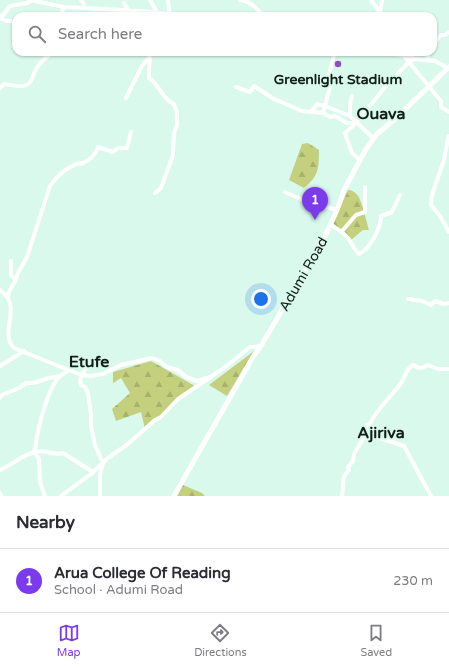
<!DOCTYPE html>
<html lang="en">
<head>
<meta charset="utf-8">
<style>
  :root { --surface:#fff; --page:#f7f7f7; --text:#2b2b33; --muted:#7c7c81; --line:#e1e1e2; --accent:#7c3aed }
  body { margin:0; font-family:"Varela Round",sans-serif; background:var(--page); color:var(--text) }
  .you { position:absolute; left:261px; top:299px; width:14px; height:14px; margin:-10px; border:3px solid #fff; border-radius:50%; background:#1a73e8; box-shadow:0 0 0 6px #1a73e833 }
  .badge { display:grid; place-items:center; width:26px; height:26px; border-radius:50%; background:var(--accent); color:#fff; font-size:13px; font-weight:700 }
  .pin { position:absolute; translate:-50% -33px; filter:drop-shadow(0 1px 2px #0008) }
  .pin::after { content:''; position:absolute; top:21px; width:14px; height:12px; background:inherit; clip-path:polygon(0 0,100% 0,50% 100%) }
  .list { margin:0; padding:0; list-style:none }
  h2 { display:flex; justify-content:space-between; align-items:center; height:52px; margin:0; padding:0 16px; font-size:17px }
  h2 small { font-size:13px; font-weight:400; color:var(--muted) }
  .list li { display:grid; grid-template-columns:26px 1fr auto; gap:12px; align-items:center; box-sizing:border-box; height:64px; padding:0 16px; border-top:1px solid var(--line) }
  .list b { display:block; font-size:15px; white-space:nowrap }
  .list p { margin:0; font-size:13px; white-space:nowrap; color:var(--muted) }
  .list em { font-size:13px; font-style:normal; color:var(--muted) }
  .icon { flex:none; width:22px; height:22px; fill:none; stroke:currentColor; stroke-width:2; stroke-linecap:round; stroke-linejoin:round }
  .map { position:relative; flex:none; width:449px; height:496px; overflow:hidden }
  .search { position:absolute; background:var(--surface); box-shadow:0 1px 3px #0004; left:12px; right:12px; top:12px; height:44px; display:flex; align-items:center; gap:10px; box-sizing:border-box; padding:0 14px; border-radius:12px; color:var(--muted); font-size:15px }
  .sheet { height:116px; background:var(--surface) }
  nav { display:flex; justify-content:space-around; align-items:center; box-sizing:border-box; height:56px; border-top:1px solid var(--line); background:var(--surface); font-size:11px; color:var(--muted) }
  nav a { display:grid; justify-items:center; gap:2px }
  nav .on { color:var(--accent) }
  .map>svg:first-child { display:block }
  .forest { fill:url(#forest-firs) }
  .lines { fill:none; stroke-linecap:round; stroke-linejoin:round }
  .minor { stroke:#fff; stroke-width:4 }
  .major { stroke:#fff; stroke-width:5 }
  .poi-dot { fill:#954cbf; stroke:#d9f9ed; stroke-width:1.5 }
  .labels { text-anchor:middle; stroke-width:4; stroke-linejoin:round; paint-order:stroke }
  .poi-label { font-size:14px; font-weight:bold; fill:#121e1a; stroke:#d9f9ed }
  .street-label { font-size:14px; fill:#121e1a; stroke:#d9f9ed }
  .quarter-label { font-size:16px; font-weight:bold; fill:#121e1a; stroke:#d9f9ed }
</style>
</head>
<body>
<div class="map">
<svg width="449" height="496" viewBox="0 0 449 496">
  <defs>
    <pattern id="forest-firs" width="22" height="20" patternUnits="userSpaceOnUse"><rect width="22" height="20" fill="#c5d07e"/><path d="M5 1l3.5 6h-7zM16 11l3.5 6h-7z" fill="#a8b26c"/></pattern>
  </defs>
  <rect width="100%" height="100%" fill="#d9f9ed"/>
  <path class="forest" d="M308,143l11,7c0,18 0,26 -15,38l-15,-8 13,-36z
    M348,190h2c3,1 6,3 8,6 3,3 9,27 11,34h-6l-12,10 -14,-10 -4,-7z
    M254,351l-27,45 -18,-11z
    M151,361l44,25 -50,43 -4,-17 -25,9 -4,-12 18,-16 -9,-15 -8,5v-11z
    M183,485l19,8 3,3h-28z"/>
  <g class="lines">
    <path class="minor" d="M30,0l34,7 78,4 46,5
      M81,0l3,4v4
      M150,0l7,12
      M168,0l2,16
      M240,0c12,2 16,8 24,16
      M371,0l12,16
      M124,3l4,7
      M380,12l2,-12
      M58,16l3,-2 3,-7
      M121,16l2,-6
      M0,17l4,-3 6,-8 17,-3 5,-3
      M0,18c5,3 10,4 16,3
      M433,44l8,-9h4l4,-3
      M150,52l-1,26c11,7 13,21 25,26l3,9v12l-3,8 -1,22 -12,33 -6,5
      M380,52l23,3 12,4 20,2 13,7
      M403,55l38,46v6l8,5
      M427,60l2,-8
      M236,87l14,5 4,-6 20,13 28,12 21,2 7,4 5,-1 12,7h5l1,3 -8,7 7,20 8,7
      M0,88l4,-4c8,1 21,6 27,-3 2,-4 3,-8 5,-12 3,-6 8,-10 13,-14v-3
      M126,98l16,-32 8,-10
      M311,112l6,-8 8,2 25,10 24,23
      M323,113l7,-26 -4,-2 9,-33
      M350,116v-12l2,-8
      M353,126l33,-40 23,-24 6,-3
      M449,136l-1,2 -4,22 -12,35 -1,10 9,11 9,16
      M285,192l18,8 34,10
      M330,224c7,5 13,8 18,14 4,5 6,12 11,16 11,-5 22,-26 22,-38l11,-4 8,-17
      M342,231l14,-16 9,-3v-25
      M16,279l2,-6 9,-16 23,-71c6,-9 14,-16 24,-21 3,-2 6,-1 9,-2 7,-3 13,-9 15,-16l15,5 5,-4h9l4,-16
      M0,290c2,2 5,4 7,7 11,16 -7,36 7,51l67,27 10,1 12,-2 18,-9 31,-7 8,3 7,6 11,3 8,7 11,4 13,-4
      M8,297l1,-5 7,-13 -5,-3v-15
      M408,299l14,2 9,4 4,-4 9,3 5,-1
      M0,366l24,-15
      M0,398l2,-3 17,-7 7,-5h7l16,-5 11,-2 20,-13 7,-1 1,1 -8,17 1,5 4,2 3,6 3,22v11l4,19 8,18 -3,12v21
      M367,432l3,3 34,11 27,50
      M0,470c12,-5 22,-15 35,-18 10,-3 18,4 28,1l30,19
      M0,493l1,3
      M45,496l-5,-14 -1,-23 -5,-7c2,-6 2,-11 3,-16 3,-15 12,-50 23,-60
      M61,496l30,-22 17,-16 20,-14 27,-24 6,-3 17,-18 46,-31 26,-21 11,-1
      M342,496c2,-9 -1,-20 7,-26l-1,-3 5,-6 1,-7 13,-22v-7l3,-1c6,-15 22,-28 32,-42 3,-6 5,-15 12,-17 5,5 8,3 14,0l10,4h11"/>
    <path class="major" d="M174,496l79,-139 8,-11 63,-108 13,-28 7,-20 22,-41 11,-15 18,-15 54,-52"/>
  </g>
  <circle class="poi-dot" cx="338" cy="64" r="4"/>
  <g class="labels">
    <g class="poi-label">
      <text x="338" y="84">Greenlight Stadium</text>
    </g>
    <g class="street-label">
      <text transform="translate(303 274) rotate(-60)" y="5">Adumi Road</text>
    </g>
    <g class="quarter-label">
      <text x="381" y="119">Ouava</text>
      <text x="89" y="367">Etufe</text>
      <text x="381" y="438">Ajiriva</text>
    </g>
  </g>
</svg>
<div class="you"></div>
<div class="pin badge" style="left:315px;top:220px">1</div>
<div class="search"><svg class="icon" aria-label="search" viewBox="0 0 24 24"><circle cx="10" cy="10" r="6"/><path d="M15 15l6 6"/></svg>Search here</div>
</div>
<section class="sheet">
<h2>Nearby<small></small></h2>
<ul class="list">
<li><span class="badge">1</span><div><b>Arua College Of Reading</b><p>School · Adumi Road</p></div><em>230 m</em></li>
</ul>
</section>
<nav>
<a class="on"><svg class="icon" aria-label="map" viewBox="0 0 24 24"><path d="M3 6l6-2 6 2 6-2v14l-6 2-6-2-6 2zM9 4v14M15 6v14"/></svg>Map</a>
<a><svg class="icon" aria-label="directions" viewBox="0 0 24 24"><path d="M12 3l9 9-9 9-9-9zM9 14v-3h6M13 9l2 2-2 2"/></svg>Directions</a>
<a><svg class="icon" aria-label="saved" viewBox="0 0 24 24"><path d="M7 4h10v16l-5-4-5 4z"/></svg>Saved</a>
</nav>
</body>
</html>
